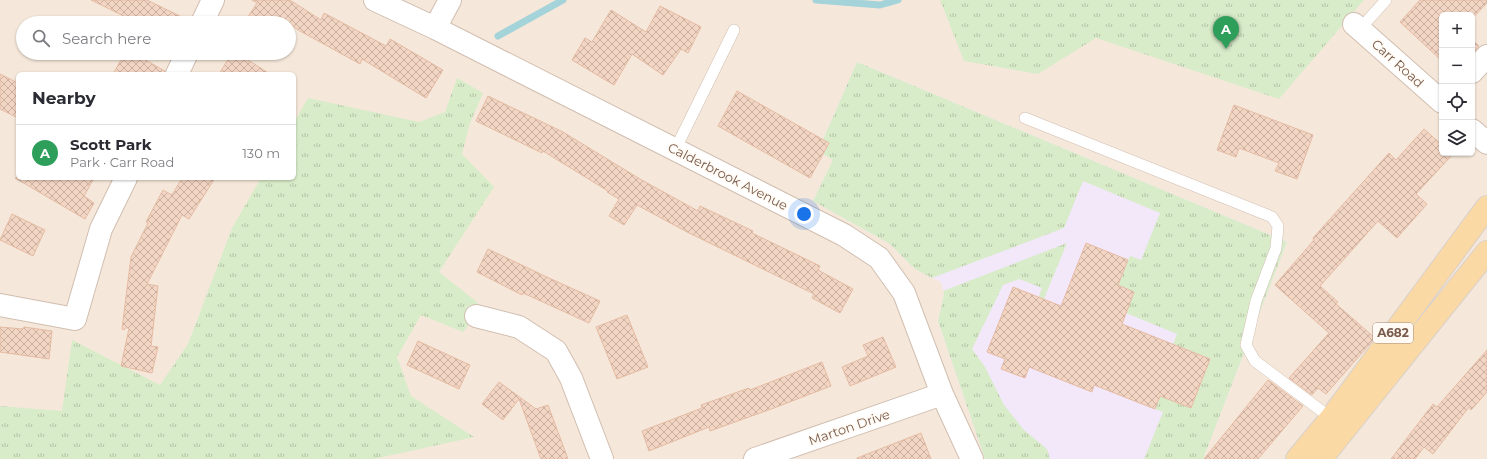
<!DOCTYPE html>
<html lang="en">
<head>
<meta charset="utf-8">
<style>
  :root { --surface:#fff; --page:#f7f7f7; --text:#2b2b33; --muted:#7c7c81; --line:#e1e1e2; --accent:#e76f51 }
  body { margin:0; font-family:Montserrat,sans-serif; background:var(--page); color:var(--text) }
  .controls { position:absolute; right:12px; top:12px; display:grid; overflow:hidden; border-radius:6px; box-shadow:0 1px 3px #0004 }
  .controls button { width:36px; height:36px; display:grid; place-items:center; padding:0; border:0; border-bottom:1px solid var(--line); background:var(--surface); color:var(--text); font:20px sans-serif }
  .you { position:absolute; left:804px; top:214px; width:14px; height:14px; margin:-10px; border:3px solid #fff; border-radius:50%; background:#1a73e8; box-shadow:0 0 0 6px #1a73e833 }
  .badge { display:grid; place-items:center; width:26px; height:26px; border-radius:50%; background:var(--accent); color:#fff; font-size:13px; font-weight:700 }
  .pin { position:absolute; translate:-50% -33px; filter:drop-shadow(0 1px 2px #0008) }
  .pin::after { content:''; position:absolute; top:21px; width:14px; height:12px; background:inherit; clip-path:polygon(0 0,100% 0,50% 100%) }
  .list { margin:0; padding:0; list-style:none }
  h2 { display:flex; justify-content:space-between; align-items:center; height:52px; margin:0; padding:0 16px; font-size:17px }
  h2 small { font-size:13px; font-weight:400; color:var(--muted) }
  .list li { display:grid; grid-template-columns:26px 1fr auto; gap:12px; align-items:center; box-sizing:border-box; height:56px; padding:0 16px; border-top:1px solid var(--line) }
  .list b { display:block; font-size:15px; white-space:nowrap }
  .list p { margin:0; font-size:13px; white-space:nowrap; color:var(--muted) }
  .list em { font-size:13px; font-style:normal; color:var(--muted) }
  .icon { flex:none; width:22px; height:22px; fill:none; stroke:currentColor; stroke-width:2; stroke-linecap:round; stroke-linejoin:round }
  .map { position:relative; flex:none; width:1487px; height:459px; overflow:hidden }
  .search { position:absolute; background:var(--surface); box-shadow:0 1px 3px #0004; left:16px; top:16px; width:280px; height:44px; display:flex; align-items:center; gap:10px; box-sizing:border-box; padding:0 14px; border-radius:22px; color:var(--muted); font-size:15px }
  .panel { position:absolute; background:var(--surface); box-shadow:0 1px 3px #0004; left:16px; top:72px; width:280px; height:108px; border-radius:6px }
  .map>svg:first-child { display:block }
  .residential { fill:#f5e8da; fill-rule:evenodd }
  .education { fill:#f3e8fa }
  .grass { fill:url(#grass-tufts) }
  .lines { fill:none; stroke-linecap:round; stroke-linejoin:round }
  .stream { stroke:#a5d3da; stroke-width:7 }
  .building { fill:url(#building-cross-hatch); stroke:#e6bba3 }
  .service-casing { stroke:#d1beb0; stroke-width:12 }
  .minor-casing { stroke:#d1beb0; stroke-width:24 }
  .primary-casing { stroke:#dad1cd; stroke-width:24 }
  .service { stroke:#fff; stroke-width:11 }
  .minor { stroke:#fff; stroke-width:22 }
  .primary { stroke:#fbd9a5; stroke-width:22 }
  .labels { text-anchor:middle; stroke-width:3; stroke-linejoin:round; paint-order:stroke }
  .shield { fill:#fffaf3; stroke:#a28b7f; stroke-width:1 }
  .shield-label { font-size:12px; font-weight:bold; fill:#7a5c4d }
  .street-label { font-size:13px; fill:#7a5c4d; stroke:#fffaf3 }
</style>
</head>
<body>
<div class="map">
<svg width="1487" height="459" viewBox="0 0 1487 459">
  <defs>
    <pattern id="grass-tufts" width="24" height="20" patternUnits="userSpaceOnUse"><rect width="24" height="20" fill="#d8ecc9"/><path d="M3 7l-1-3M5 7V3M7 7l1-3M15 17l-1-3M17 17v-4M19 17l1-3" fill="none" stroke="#b4c2a5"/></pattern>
    <pattern id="building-cross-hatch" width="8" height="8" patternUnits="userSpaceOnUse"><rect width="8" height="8" fill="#f3d5c3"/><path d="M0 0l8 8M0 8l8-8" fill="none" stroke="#cab0a1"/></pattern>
  </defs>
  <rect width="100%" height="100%" fill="#fdf6ec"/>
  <path class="residential" d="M0,0h1487v459h-1487zM1442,15h30v138h-30zM23,23h266v30h-266zM18,74h276v104h-276z"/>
  <path class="education" d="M857,62l430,180 -84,217h-218l-47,-138 6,-27 -3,-12 -26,-13 -25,-25 -77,-43 20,-41 -15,-9z"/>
  <path class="grass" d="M940,0h424l-85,99 -183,-61 -58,36 -74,-13z
    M857,62l430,180 -84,217h-59l19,-47 -8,-3 5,-13 31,12 19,-49 -37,-15 4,-10 -51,-21 8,-21 -16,-7 12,-29 11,4 19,-47 -77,-32 -19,47 -132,50 -17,-9 -25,-25 -77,-43 20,-41 -15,-9z
    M457,78l26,15 -13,30 -8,31 32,33 -55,85 38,30 -1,14 -13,16 -42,-17 -24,42 14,39 63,41 -100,22h-374v-53l62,5 10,-71 88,45 28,-41 44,-116 29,-50h33v-56l14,-24 111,24 26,-10z
    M1067,243l-26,63 -5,-2 6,-16 -23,-9 -16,6 -31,64 13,18 19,38 20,25 23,19 3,10h-65l-47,-138 6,-27 -1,-3z"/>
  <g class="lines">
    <path class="stream" d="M816,0l64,5 18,-5
      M498,36l65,-36"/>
  </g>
  <path class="building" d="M91,0h56l43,21v2h-52z
    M252,0h38l31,20 3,-7 62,33 4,-7 53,31 -17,28 -64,-39 -2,5 -60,-33 -24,-16 -5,8h-27l13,-20z
    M1420,0h67v3l-15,16v-4h-30v46l-42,-39z
    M660,6l41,21 -13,26 -7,-4 -18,26 -31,-21 -18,31 -42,-25 13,-22 7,4 19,-32 35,22z
    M1472,40l7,6 -7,8z
    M125,53h8l32,18v3h-52z
    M232,53h5l33,21h-51z
    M0,74l18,9v35l-18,-9z
    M737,91l92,52 -19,35 -92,-52z
    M488,96l75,36 77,47 58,32 2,-5 53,25 -1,2 68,33 -2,4 35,19 -13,24 -28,-15 2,-4 -127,-62 -50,-27 -13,20 -15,-9 10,-17 -12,-7 1,-1 -65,-40 -1,2 -66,-32z
    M1234,105l79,30 -16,44 -22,-8 4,-8 -40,-15 -3,9 -19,-7z
    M1424,129l18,16v8h8l2,2 -36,39 11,10 -30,34 -19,-17 -58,65 18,16 -2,2 39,34 -49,56 -8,-6 -6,7 -23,-17 40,-45 -54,-48 39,-45 -1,-2 76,-85 7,7z
    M15,178h79l-10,18 10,7 -9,16z
    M182,178h33l-26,41 -7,-4 -35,69 11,2 -7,60 7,1 -6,26 -31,-7 8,-38h-4l-1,2 -2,-1 9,-72 17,-34 -2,-1 17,-32 9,5z
    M12,214l33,16 -12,26 -33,-16z
    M1086,243l42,17 -10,25 16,7 -12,32 88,35 -19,49 -31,-12 -5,13 -61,-24 -2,7 -63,-25 -4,11 -24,-9 4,-10 -18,-7 26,-65 48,19z
    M488,249l61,29 51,23 -11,22 -66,-30 -1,2 -45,-23z
    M627,315l21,52 -31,12 -21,-52z
    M0,327l23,2 1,-2 28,4 -3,28 -49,-7z
    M883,337l13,30 -46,19 -8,-19 26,-11 -5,-11z
    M418,341l52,24 -11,24 -52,-24z
    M1487,350v42l-16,18 -2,-3 -36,47 -9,-7 -9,12h-24l42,-55 4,3z
    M822,362l9,24 -57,22 -64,23 -1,-4 -60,24 -7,-20 60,-23 -1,-3 48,-17 1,2z
    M1268,380l35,26 -45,53h-54z
    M499,382l37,27 12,-4 20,54h-27l-22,-60 -16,21 -21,-16z
    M921,433l10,26h-74v-1z"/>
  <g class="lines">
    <g class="service-casing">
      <path id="service" d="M1360,29l26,-29
        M1025,118l247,99 6,9 -2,22 -20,53 -10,44 9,16 76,57
        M675,150l59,-120"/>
    </g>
    <g class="minor-casing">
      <path id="minor" d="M375,0l60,28 409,207 35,23 25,35 38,101 30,65
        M202,23l11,-23
        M1354,24l88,78
        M435,28l15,-28
        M1472,72l15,-16
        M177,74l10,-21
        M1472,130l15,13
        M0,305l75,14 26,-90 25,-51
        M476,316l43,11 37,24 15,27 31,81
        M755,459l187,-65"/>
    </g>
    <g class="primary-casing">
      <path id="primary" d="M1297,459l34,-41 156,-211
        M1321,459l166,-207"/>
    </g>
    <use href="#service" class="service"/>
    <use href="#minor" class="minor"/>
    <use href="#primary" class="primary"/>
  </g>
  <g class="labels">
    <rect class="shield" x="1373" y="323" width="40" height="20" rx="3"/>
    <g class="shield-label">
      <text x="1393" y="337">A682</text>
    </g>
    <g class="street-label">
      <text transform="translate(1398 63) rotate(42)" y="5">Carr Road</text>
      <text transform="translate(728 176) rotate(27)" y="5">Calderbrook Avenue</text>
      <text transform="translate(849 427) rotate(-19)" y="5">Marton Drive</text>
    </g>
  </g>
</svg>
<div class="controls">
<button>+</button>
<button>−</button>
<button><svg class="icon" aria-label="locate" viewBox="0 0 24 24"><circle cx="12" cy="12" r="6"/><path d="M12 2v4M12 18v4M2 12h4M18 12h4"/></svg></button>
<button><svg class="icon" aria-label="layers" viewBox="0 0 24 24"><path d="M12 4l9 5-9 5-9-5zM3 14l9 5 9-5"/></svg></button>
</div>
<div class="you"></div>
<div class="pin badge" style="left:1226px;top:49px;background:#2e9e5b">A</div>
<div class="search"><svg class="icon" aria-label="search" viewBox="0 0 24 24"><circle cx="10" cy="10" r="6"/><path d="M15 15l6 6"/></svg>Search here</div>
<section class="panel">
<h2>Nearby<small></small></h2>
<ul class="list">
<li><span class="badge" style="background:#2e9e5b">A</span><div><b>Scott Park</b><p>Park · Carr Road</p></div><em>130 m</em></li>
</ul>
</section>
</div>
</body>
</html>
